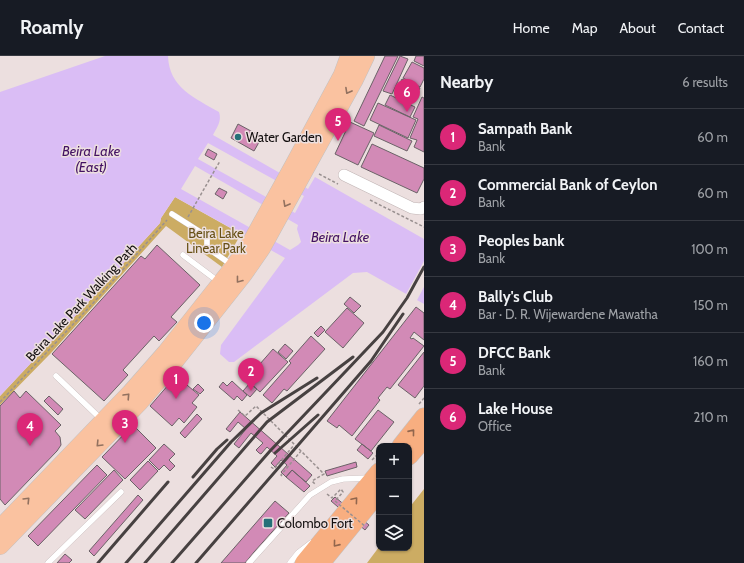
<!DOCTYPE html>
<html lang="en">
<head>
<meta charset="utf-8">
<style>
  :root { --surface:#171b24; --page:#242831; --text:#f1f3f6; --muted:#9ea1a6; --line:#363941; --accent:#db2777 }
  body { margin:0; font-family:Cabin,sans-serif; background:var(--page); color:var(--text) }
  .controls { position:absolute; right:12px; bottom:12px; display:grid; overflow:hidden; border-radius:8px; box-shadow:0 1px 3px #0004 }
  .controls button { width:36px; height:36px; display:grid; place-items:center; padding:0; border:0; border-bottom:1px solid var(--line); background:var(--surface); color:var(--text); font:20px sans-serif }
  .you { position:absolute; left:204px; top:267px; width:14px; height:14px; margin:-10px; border:3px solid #fff; border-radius:50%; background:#1a73e8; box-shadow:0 0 0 6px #1a73e833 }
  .badge { display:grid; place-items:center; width:26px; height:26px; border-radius:50%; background:var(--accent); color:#fff; font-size:13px; font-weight:700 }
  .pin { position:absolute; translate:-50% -33px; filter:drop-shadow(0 1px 2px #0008) }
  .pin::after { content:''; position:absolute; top:21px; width:14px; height:12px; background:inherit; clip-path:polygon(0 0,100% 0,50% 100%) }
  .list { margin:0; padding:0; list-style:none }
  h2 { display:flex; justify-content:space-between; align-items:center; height:52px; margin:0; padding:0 16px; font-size:17px }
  h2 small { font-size:13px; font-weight:400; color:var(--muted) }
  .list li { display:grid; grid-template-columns:26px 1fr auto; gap:12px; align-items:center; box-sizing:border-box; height:56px; padding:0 16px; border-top:1px solid var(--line) }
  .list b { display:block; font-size:15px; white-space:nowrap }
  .list p { margin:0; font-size:13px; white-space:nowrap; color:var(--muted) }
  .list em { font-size:13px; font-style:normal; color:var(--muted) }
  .icon { flex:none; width:22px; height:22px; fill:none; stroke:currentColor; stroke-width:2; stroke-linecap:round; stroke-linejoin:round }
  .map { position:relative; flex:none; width:424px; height:507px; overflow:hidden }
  header { display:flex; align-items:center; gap:24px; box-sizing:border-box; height:56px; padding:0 20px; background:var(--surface); border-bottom:1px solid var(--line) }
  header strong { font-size:19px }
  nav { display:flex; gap:22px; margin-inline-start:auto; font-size:14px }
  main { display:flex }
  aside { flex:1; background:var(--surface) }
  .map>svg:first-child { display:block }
  .green { fill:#ccac63 }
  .water { fill:#dabdf5; fill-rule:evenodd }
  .pier { fill:#ecdfdf }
  .building { fill:#d28ab6; stroke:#6b6267 }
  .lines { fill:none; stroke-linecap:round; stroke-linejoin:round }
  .service-casing { stroke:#c0b4b4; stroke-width:6 }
  .minor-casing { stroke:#c0b4b4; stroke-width:12 }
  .primary-casing { stroke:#c2c1c1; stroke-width:18 }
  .trunk-casing { stroke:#c2c1c1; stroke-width:19 }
  .path { stroke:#999090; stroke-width:1.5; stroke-dasharray:3 2; stroke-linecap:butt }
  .service { stroke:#fff; stroke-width:5.5 }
  .minor { stroke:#fff; stroke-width:11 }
  .primary { stroke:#fac2a0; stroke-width:17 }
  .trunk { stroke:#f8ae80; stroke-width:18 }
  .rail { stroke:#474141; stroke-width:3 }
  .path-bridge { stroke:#999090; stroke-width:1.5; stroke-dasharray:3 2; stroke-linecap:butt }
  .oneway { stroke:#92715f }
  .oneway2 { stroke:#91664d }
  .poi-dot { fill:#267078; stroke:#ecdfdf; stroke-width:1.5 }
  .labels { text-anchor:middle; stroke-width:3; stroke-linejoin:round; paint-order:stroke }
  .poi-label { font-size:13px; fill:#130f0f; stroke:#ecdfdf; text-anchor:start }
  .park-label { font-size:13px; fill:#675015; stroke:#ecdfdf }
  .street-label { font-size:13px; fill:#130f0f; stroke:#ecdfdf }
  .water-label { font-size:14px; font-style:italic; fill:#441263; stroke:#ecdfdf }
</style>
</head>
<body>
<header>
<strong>Roamly</strong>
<nav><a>Home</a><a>Map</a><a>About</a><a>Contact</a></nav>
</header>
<main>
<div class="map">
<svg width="424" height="507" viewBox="0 0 424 507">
  <rect width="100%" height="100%" fill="#ecdfdf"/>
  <path class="green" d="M175,141l66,37 -19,33 -56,-41 -115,127 -51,52v-9l92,-98 68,-75 1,-5z
    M424,433v74h-57l12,-16 30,1v-40z"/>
  <path class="water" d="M105,0h63c1,32 27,42 51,56 3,9 -2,15 -6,23l95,54 7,-12 109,62v65l-57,-32 -14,1 -119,89h-5l-9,-8 1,-9 64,-87 -110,-61 -14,21 -1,5 -68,75 -92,98v-304zM208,87l96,53 -9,17 -97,-54zM195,110l103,59 -1,4 4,13 -3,3 -8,5 -109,-61z"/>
  <path class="pier" d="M424,205v26l-8,15 -11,-6z"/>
  <path class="building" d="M385,0h13l-34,70 -10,-5z
    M400,0l8,3 -16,35 -9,-3z
    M416,0h8v10l-10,-5z
    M412,6l12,6v11l-4,8 -17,-9z
    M402,23l18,9 -8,15 -17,-9z
    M390,39l25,12 -5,10 -25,-12z
    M422,41l2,1v54l-10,-5 3,-7 -7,-2 8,-19 -5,-2z
    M378,47l38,17 -8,18 -38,-18z
    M350,66l24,11 -16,32 -23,-11z
    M238,68l24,13 -8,14 -23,-13z
    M379,69l33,16 -5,10 -33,-15z
    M372,88l52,24v11l-7,14 -56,-26z
    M208,93l9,5 -3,6 -9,-5z
    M219,132l8,4 -4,7 -8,-5z
    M157,189l43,40 -29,32 6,5 -18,19 -5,-5 -31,34 5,5 -24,26 -52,-47 89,-98 4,3z
    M350,241l11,9 -7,7 -10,-9z
    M416,251l8,6v27l-10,-8 -4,6 2,1 1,-1 11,8 -34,43 -3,-2 -9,11 2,2 -28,36 -13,-11 -2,3 -10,-7z
    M347,252l17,15 -21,25 -18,-16z
    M321,270l4,4 -7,7 -4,-4z
    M311,280l14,13 -38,42 -3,-2 -12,14 -9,-8 28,-32 -2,-2z
    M285,288l8,7 -7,8 -8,-7z
    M273,293l15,13 -28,30 -14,-12z
    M424,296v34l-9,12 -17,-13z
    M176,320l23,19 -7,8 5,4 -13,16 -5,-5 -7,8 -22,-20z
    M232,325l15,14 -5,6 -5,-5 -3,4 -15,-13 4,-5 4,4z
    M250,327l7,6 -7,8 -7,-6z
    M198,328l6,6 -4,4 -7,-5z
    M14,335l6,7 6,-7 35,34 -6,6 5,6 1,8 -4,6 -52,54 -5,-6v-93z
    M49,340l14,13 -5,6 -14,-14z
    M378,354l16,12 -23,29 -16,-12z
    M240,356l72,63 -6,7 -14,-12 -6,7 -5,-5 6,-7 -6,-5 -6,7 -4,-4 6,-7 -10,-9 -6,7 -2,-1 -3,-3 7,-7 -12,-10 -12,15 -5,-4 12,-15 -8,-7 -8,10 -4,-3z
    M197,358l5,5 -17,19 -5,-5z
    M133,369l23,23 -31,31 -23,-22z
    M164,388l11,10 -6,6 6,6 -5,5 -6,-6 -5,5 -10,-10z
    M362,388l11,9 -5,6 -11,-9z
    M148,405l10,10 -18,19 -10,-10z
    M356,406l1,5 -30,9 -2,-5z
    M97,409l10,10 -69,71 -10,-10z
    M114,414l9,10 -38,39 -10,-9z
    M292,414l18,16 -6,6 -18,-15z
    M138,439l5,5 -49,56 -5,-5z
    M335,441l34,28 -4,5 -34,-29z
    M275,445l14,12 -35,39 -9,11h-24z
    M65,498l7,6 -3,3h-12z"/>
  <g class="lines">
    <g class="service-casing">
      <path id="service" d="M172,158l33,21 2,3v8l2,3 23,16
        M183,199l36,27
        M56,320l46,44
        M48,507l73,-71
        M249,507l61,-68 21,-13 12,-3 27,-1
        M290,507l8,-10 13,-10"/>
    </g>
    <g class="minor-casing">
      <path id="minor" d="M344,119l68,33 9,1 3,-2"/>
    </g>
    <g class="primary-casing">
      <path id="primary" d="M0,472l130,-135 36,-41 68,-86 17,-24 43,-78 48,-89 7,-19
        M0,490l140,-144 36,-42 68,-86 18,-26 92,-167 12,-25"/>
    </g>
    <g class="trunk-casing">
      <path id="trunk" d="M401,390l23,-29
        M409,400l15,-17
        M304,507l75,-91
        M321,507l58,-71"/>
    </g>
    <path class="path" d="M319,118l19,10
      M370,144l54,27
      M188,161l32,-56
      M0,346l95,-101 72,-81
      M419,348l5,-6
      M238,354l7,6 11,-10 68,68 -12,7 3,3
      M372,404l7,-7
      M271,411l3,2 20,-24
      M282,420l-1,-1 20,-24
      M327,438l5,4 9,-9 2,3 -8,9"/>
    <use href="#service" class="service"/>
    <use href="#minor" class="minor"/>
    <use href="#primary" class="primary"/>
    <use href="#trunk" class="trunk"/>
    <path class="rail" d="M275,397l43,-38
      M193,421l24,-28 10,-9
      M98,507l70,-81
      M126,507l105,-121 30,-29 56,-35
      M145,507l122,-141 86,-65
      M172,507l98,-112 113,-119 24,-34 17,-31
      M196,507l175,-202 32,-47"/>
    <path class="path-bridge" d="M335,445l31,26"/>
  </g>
  <defs><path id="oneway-chevron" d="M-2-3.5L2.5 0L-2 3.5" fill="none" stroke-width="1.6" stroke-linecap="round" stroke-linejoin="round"/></defs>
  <g class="oneway">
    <use href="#oneway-chevron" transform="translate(348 35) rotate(119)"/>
    <use href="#oneway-chevron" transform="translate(286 148) rotate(119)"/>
    <use href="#oneway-chevron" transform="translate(239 224) rotate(128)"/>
    <use href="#oneway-chevron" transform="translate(127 340) rotate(-47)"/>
    <use href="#oneway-chevron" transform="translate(99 388) rotate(134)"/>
    <use href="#oneway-chevron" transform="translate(27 444) rotate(-46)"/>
  </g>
  <g class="oneway2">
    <use href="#oneway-chevron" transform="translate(412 376) rotate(-51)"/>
    <use href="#oneway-chevron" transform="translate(355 444) rotate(-50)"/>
    <use href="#oneway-chevron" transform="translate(336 488) rotate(129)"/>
  </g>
  <g class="poi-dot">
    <circle cx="238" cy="81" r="4"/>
    <rect x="263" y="462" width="10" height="10" rx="2"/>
  </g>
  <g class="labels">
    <g class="poi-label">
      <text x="246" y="86">Water Garden</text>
      <text x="277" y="472">Colombo Fort</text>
    </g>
    <g class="park-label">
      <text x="216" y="182">Beira Lake<tspan x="216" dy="15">Linear Park</tspan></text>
    </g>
    <g class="street-label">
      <text transform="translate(81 246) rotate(-47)" y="5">Beira Lake Park Walking Path</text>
    </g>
    <g class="water-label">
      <text x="91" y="100">Beira Lake<tspan x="91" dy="16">(East)</tspan></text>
      <text x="340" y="186">Beira Lake</text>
    </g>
  </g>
</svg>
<div class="controls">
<button>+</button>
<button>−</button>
<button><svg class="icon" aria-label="layers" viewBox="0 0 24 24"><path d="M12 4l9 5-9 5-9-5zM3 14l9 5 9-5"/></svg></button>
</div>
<div class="you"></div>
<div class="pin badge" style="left:176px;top:343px">1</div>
<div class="pin badge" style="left:251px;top:335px">2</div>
<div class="pin badge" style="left:125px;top:387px">3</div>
<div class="pin badge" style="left:30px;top:390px">4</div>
<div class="pin badge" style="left:338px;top:85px">5</div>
<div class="pin badge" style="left:407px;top:56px">6</div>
</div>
<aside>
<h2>Nearby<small>6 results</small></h2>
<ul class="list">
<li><span class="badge">1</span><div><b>Sampath Bank</b><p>Bank</p></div><em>60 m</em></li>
<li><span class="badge">2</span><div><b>Commercial Bank of Ceylon</b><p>Bank</p></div><em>60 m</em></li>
<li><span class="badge">3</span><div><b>Peoples bank</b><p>Bank</p></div><em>100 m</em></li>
<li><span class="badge">4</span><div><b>Bally's Club</b><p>Bar · D. R. Wijewardene Mawatha</p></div><em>150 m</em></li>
<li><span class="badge">5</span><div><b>DFCC Bank</b><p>Bank</p></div><em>160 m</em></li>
<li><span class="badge">6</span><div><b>Lake House</b><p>Office</p></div><em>210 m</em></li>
</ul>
</aside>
</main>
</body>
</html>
